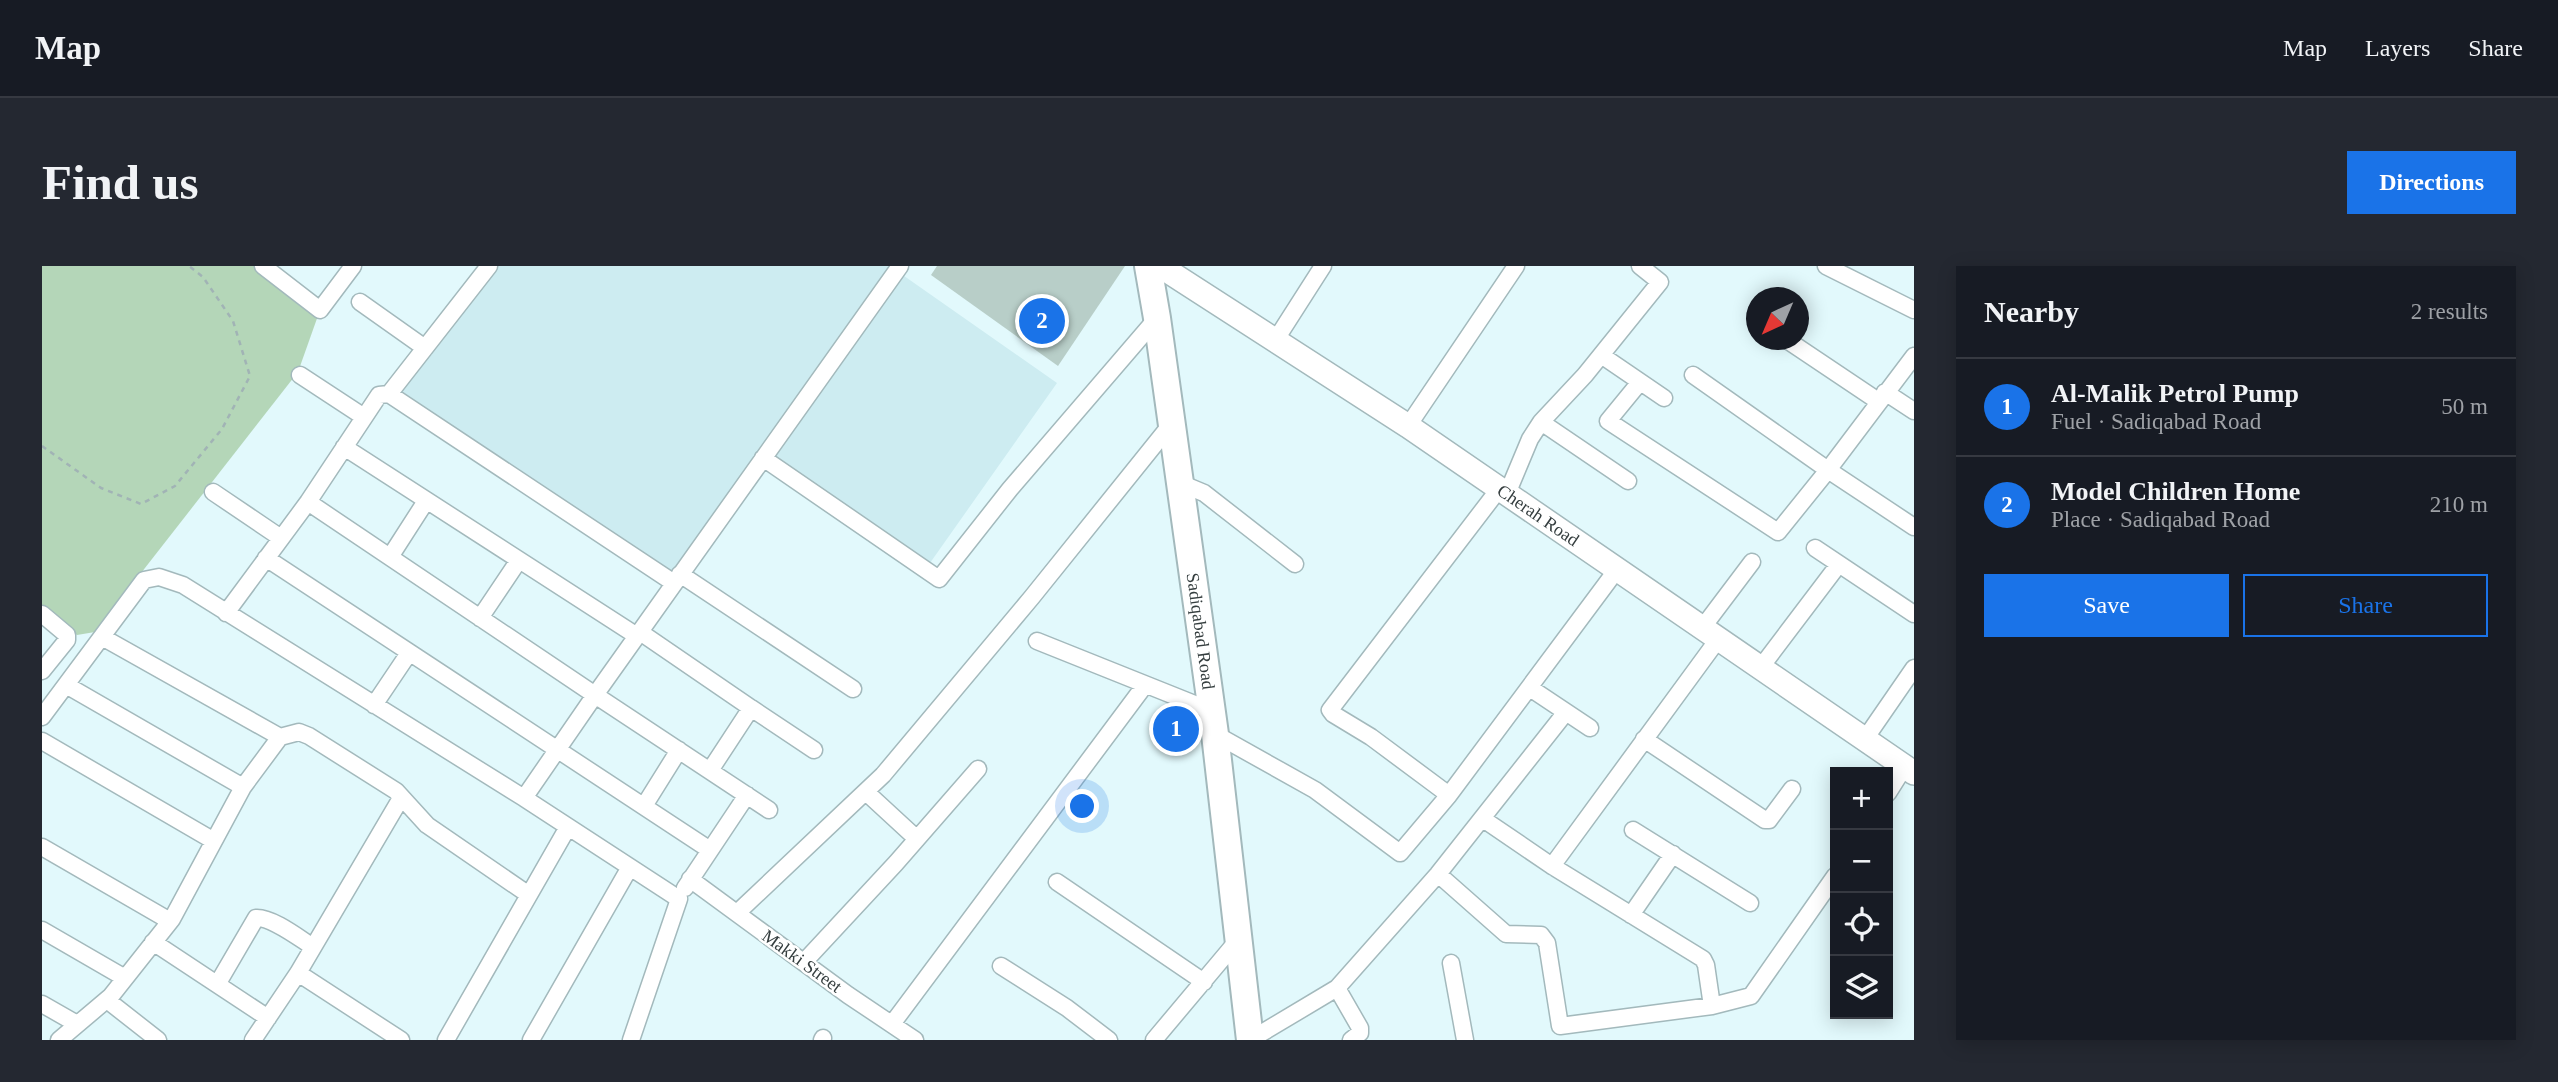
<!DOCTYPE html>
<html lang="en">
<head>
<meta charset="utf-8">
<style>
  :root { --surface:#171b24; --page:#242831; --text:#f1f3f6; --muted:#9ea1a6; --line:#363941; --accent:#1a73e8 }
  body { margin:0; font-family:"Times New Roman",serif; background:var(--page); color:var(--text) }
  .controls { position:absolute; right:21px; bottom:21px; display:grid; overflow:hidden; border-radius:0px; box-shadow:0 4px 18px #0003 }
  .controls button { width:63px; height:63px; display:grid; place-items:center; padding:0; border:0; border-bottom:2px solid var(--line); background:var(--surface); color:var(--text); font:35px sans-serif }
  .compass { position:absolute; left:1704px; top:21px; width:63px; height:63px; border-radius:50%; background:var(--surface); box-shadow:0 4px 18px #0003; rotate:224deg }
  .you { position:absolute; left:1041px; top:541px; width:24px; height:24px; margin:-18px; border:5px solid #fff; border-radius:50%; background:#1a73e8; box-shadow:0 0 0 10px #1a73e833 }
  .badge { display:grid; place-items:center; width:46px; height:46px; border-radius:50%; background:var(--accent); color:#fff; font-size:23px; font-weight:700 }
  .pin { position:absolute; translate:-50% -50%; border:4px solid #fff; box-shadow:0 2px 7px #0006 }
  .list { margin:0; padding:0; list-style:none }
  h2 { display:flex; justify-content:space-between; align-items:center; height:91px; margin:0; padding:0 28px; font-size:30px }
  h2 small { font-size:23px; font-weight:400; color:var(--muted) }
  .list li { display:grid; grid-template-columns:46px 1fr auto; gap:21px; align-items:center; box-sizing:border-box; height:98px; padding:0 28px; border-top:2px solid var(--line) }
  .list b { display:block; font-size:26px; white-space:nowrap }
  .list p { margin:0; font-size:23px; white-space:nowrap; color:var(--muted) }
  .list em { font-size:23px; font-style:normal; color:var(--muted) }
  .actions { display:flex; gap:14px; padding:21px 28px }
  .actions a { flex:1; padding:16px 0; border:2px solid var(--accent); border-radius:0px; text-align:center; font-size:24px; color:var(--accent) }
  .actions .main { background:var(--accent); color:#fff }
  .icon { flex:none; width:38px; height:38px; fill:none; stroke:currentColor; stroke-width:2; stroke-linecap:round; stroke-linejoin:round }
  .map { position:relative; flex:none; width:1872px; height:774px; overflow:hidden; border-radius:0px }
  header { display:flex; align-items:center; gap:42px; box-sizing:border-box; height:98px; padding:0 35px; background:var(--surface); border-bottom:2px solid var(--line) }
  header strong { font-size:33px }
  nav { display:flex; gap:38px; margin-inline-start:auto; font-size:24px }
  .intro { display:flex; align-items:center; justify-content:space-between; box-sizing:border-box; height:168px; padding:0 42px }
  h1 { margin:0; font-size:49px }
  .button { padding:18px 32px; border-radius:0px; background:var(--accent); color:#fff; font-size:24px; font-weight:700 }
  main { display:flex; gap:42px; padding:0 42px }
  aside { flex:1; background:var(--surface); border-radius:0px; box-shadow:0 4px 18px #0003 }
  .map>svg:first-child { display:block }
  .built { fill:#cdecf1 }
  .green { fill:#b4d6b8 }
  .building { fill:#b8cec8 }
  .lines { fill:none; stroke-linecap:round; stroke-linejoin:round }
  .street-casing { stroke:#a3b9bc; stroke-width:19 }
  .secondary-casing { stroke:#a3b9bc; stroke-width:26 }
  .primary-casing { stroke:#a3b9bc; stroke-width:30 }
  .path { stroke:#a1b3b5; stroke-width:2.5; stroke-dasharray:5 5; stroke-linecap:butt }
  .street { stroke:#fff; stroke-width:16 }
  .secondary { stroke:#fff; stroke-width:23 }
  .primary { stroke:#fff; stroke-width:26 }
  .labels { text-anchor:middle; stroke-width:5; stroke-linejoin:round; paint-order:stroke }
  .street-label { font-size:18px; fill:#353e3f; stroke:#fff }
</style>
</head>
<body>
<header>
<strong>Map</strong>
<nav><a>Map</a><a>Layers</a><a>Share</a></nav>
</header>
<div class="intro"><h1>Find us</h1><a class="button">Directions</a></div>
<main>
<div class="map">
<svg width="1872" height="774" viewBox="0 0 1872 774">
  <rect width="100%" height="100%" fill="#e2f9fc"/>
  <path class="built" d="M447,0h411l-3,5 160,112 -127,180 -165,-107 -91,127 -285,-189z"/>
  <path class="green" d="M0,0h221l57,44 -22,62 -203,260 -18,3 -35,-25z"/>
  <path class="building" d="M895,0h188l-67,100 -127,-91z"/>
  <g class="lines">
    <g class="street-casing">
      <path id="street" d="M221,0l57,44 33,-44
        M1784,0l88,44
        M318,36l65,46
        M1745,74l91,61
        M1233,75l48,-75
        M1559,89l63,43
        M258,109l64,42
        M1651,109l135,95 86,57
        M1598,116l-32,39 170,111 50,-62 86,-114
        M1843,126l29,19
        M347,128l285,189
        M1499,156l87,59
        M1366,160l108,-160
        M302,181l293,189
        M721,192l176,121 71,-90 147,-171
        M1138,217l24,10 91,71
        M171,226l68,46
        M1465,228l23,-55 11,-17 44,-47 75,-93 -20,-16
        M266,236l287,193
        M1773,282l99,66
        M348,291l36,-56
        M224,292l444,292
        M638,308l173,115
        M184,347l82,-111 71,-107 10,-1 100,-128
        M0,348l25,21v5l-25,31
        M438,352l39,-58
        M1661,361l49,-65
        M598,366l111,76 -40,61
        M60,371l178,100 19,-5 10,4 87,55 31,34 102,70
        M995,375l175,70
        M1719,401l78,-103
        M24,419l177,102
        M1488,422l60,40
        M553,429l174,115
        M332,439l35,-52
        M709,442l63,42
        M0,451l102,-137 15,-3 24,8 341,213
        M1173,468l100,56 85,63 49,-58 169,-227
        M1602,473l121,81h4l23,-31
        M1823,473l49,-71
        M0,475l172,100
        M824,526l51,47
        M1846,527l17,-27
        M1407,529l-78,-58 -38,-23 -3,-4 169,-221
        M602,540l35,-56
        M1441,553l69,47 151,93 3,6 6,41
        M1591,564l117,73
        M0,581l128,74
        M1510,600l167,-228
        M1396,608l68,60 35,1 6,8 13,83 152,-20 39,-10 84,-120
        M648,613l158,116 67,45
        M1015,616l147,100
        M643,622l62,-93
        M695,647l146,-138 149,-178 140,-174
        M1589,649l42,-61
        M0,664l83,48
        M111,676l115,76
        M762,696l92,-99 82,-94
        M1409,697l14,77
        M959,700l66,42 42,32
        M256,707l103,67
        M176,717l38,-65c16,-1 43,20 57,29
        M1295,722l23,40v5l-9,7
        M65,734l51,40
        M0,738l35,20
        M850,758l253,-339
        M17,774l52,-44 61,-77 71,-132 37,-50
        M211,774l45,-67 103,-175
        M404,774l122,-213
        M489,774l99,-173
        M589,774l48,-141 -155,-101 71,-103 305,-429
        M780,774l1,-2
        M1112,774l84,-100
        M1208,774l87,-52 101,-114 128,-162"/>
    </g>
    <g class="secondary-casing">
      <g id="secondary">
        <path id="s1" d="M1118,0l248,160 506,347"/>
      </g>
    </g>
    <g class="primary-casing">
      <g id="primary">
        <path id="s2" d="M1106,0l9,52 58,416 35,306"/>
      </g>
    </g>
    <path class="path" d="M0,180l59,42 40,16 34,-18 47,-57 28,-53 -17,-55 -30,-44 -14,-11"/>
    <use href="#street" class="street"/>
    <use href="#secondary" class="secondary"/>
    <use href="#primary" class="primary"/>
  </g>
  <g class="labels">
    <g class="street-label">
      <text dy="6" stroke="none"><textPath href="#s1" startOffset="453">Cherah Road</textPath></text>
      <text dy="6" stroke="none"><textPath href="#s2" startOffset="369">Sadiqabad Road</textPath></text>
      <text transform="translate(760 695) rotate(36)" y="6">Makki Street</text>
    </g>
  </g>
</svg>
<div class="controls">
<button>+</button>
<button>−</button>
<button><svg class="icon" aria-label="locate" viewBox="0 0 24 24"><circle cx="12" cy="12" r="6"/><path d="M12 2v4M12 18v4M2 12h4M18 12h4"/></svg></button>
<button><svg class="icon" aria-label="layers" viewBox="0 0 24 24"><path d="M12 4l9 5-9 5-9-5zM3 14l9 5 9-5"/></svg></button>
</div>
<svg class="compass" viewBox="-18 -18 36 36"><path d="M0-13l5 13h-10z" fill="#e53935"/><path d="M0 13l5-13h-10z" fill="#9ea1a6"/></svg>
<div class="you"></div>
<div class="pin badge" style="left:1134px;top:463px">1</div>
<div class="pin badge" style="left:1000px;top:55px">2</div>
</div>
<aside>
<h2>Nearby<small>2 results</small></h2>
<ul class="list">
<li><span class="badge">1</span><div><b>Al-Malik Petrol Pump</b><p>Fuel · Sadiqabad Road</p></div><em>50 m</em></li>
<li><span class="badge">2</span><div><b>Model Children Home</b><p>Place · Sadiqabad Road</p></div><em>210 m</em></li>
</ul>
<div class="actions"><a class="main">Save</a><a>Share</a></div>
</aside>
</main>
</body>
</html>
